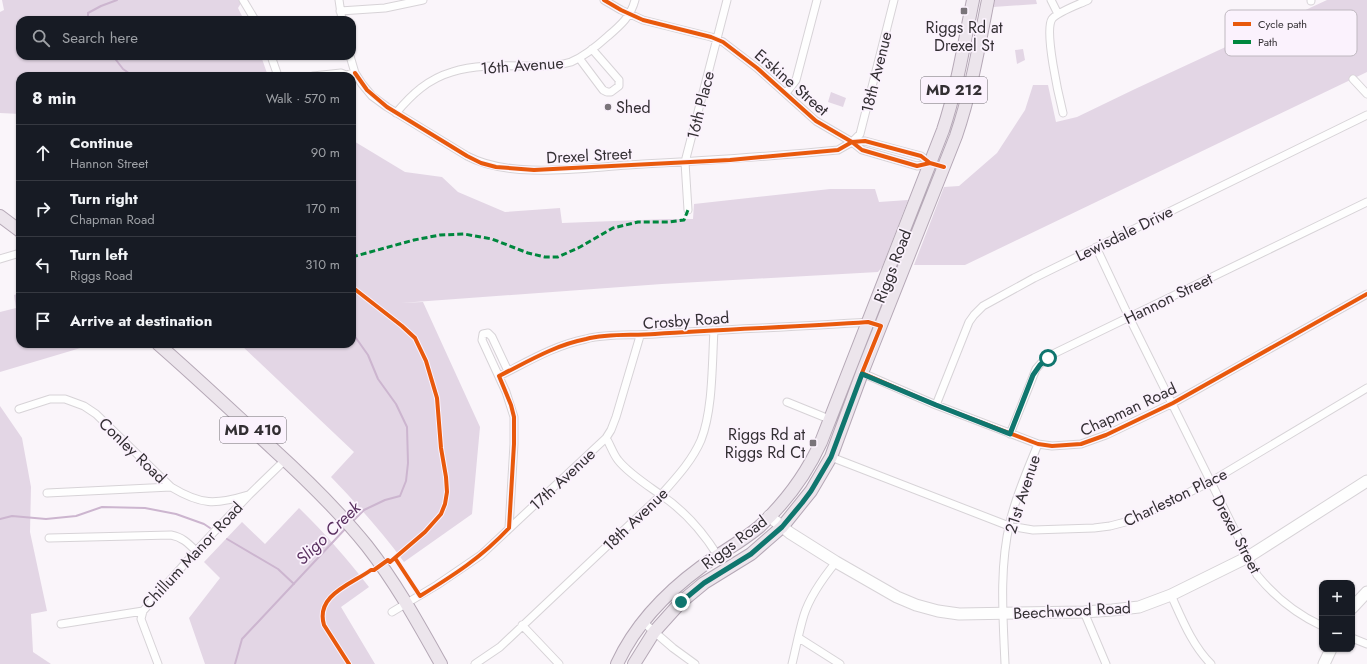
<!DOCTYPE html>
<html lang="en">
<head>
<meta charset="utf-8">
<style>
  :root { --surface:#171b24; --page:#242831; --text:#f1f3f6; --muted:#9ea1a6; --line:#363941 }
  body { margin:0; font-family:Jost,sans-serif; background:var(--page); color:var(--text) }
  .controls { position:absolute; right:12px; bottom:12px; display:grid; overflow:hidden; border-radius:8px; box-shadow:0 1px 3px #0004 }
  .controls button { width:36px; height:36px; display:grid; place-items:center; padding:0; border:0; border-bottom:1px solid var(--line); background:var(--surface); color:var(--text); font:20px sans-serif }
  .stop { position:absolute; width:12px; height:12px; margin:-9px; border:3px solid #0f766e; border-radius:50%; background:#fff }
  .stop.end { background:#0f766e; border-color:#fff; box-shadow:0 1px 4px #0008 }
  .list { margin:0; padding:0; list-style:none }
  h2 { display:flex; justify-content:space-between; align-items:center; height:52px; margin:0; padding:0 16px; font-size:17px }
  h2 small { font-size:13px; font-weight:400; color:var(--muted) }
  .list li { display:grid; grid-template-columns:26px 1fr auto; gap:12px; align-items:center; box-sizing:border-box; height:56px; padding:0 16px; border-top:1px solid var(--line) }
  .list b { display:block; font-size:15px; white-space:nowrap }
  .list p { margin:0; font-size:13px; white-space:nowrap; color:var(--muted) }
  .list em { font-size:13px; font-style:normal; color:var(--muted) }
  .icon { flex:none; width:22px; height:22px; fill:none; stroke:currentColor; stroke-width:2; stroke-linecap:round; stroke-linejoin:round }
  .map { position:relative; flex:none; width:1367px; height:664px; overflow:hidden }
  .search { position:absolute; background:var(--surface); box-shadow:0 1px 3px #0004; left:16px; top:16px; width:340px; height:44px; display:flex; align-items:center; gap:10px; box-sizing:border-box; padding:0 14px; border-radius:12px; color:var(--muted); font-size:15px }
  .panel { position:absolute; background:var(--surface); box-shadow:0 1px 3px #0004; left:16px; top:72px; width:340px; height:276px; border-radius:12px }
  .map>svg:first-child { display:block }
  .green { fill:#e3d6e5 }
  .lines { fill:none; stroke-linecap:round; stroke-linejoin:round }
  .stream { stroke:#ccb5cf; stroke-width:2 }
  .street-casing { stroke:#d7d3d7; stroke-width:9 }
  .secondary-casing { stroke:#d7d3d7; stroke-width:13 }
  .primary-casing { stroke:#b5a8b6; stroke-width:14 }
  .street { stroke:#fefefe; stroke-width:7 }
  .secondary { stroke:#fefefe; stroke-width:11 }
  .primary { stroke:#ece5ec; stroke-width:12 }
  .quiet { stroke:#00873e; stroke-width:3; stroke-dasharray:6 3; stroke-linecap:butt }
  .cycleway-casing { stroke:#fbf2fd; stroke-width:6 }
  .cycleway { stroke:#e8590c; stroke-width:4 }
  .route { stroke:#0f766e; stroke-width:5 }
  .poi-dot { fill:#797479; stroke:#fbf2fd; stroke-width:1.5 }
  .labels { text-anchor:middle; stroke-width:3.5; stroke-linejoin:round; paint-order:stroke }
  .shield { fill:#fbf2fd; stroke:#6f6a70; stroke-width:1 }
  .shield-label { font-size:15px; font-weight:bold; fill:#332f33 }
  .poi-label { font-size:16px; fill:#332f33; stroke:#fbf2fd }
  .street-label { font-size:16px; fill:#332f33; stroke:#fbf2fd }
  .water-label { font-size:17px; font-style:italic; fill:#5a3160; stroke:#fbf2fd }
  .key { fill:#fbf2fd; stroke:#bfb8c0; stroke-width:1 }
  .key-label { font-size:11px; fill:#332f33 }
</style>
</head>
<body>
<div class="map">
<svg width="1367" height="664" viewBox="0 0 1367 664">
  <rect width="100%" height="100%" fill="#faf5fa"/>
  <path class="green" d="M2,0h241l-5,8 6,12h-224v36h241l7,20h-248v38l-20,-1v-101l4,-2z
    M995,0h41l1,4 -44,3z
    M1327,0h40v72l-402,193h-51l30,-78 15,-1 38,-33 28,-43 8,-25h15l8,37 21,-5 58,-28z
    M1023,49l2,11 -8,4 -2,-14z
    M831,92l15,6 -3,9 -15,-5z
    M352,140l53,32 37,5 16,15 47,20 55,-4 2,15 105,-4h26l1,-15 136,-15h45l4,13 29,-2 -26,67 -4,5 -216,12 -261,19 22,-1 57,125 -8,87 -68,48c-22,-30 -47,-58 -73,-85l23,-25 -114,-108h112z
    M20,293v51h74l-94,28v-60l16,-4 -2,-13z
    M0,406l22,32 9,49 -1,45 17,79 -16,3 2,38 18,12h-51z
    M299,508c26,25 48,51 70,79l-28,20 34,57h-170l-16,-46 31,-40 -16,-16 38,-40 23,22z"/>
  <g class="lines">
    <path class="stream" d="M88,20v-7l13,-7 16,-6
      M113,56l10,13 10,7
      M0,519l12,-3 34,3 30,-3 26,-9 43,1 31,6 28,10 6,4
      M352,522l12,-12 21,-10 15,-4 6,-15 2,-18 -1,-36 -11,-23 -18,-25 -10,-24 -12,-17 -4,-3
      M227,539l51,30 16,15
      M235,664l7,-25 104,-111"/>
    <g class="street-casing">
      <path id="street" d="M243,0l12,20
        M339,0l3,20
        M604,0l17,10 22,10 68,17 12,5 34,26 59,53 36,21 10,8 55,16 13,-3
        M1051,0l7,14
        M1311,0v1
        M340,11l45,-3 38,-8
        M271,56l7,20
        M350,56l5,17 7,11 10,12 15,11 80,49c43,23 113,12 161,9 70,-4 140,-8 210,-15l14,-8 13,-1 56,15 9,7 14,4
        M579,58l24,32 4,2h4l8,-6v-6l-27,-31
        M313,76l28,-3 5,2 9,-2
        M1353,79l14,15
        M786,93l10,-13 21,-80
        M396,113c16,-19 32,-34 56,-41 25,-8 56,-6 82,-6 12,0 25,0 37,-4 14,-6 26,-16 37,-26 13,-11 23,-20 27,-36
        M1063,113c-4,-16 -19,-82 -11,-94 5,-7 28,-15 36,-19
        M852,142l8,-8 34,-134
        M688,210l-3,-48 42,-162
        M1096,247l33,70 128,258c18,22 39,39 65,51
        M0,259l20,-6
        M508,371l-16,-34 -4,-4 -5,1 -1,6 24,52 8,25v27l-5,84
        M862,373l74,32 102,39 14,2 29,-2 25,-9 67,-32 194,-109
        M499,376c28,-14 56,-31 87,-37 23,-6 46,-3 69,-5 71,-5 142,-7 213,-12l13,4
        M787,402l42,17
        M936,405l33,-83 5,-7 9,-9 51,-28 333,-163
        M19,409l31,-10h15l19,7 12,8 75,73c30,18 44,18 77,8
        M1010,434l26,-65 7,-8 10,-7 314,-152
        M606,438c4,6 7,16 12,22 10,13 29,25 43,35 24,16 42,37 57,61
        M831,457l178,69 24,4 61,-2 16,-2 23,-6 77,-38 157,-94
        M47,493l124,-6
        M49,538l122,-3c11,2 17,8 25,16
        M1171,595c11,24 21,50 40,69
        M143,611l-2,8 17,45
        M392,612l45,-27 44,-30 125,-117 5,-8 5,-13 24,-81
        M1084,612l22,52
        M643,622l30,26 22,16
        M61,624l82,-13 53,-60 53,-56 36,-35
        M522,625l37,39
        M799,638l41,26
        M1352,638l15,6
        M475,664l25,-17 161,-152c15,-17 31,-34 40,-55 12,-30 11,-77 13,-110
        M792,664c4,-16 7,-33 12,-49 6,-19 19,-37 32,-53
        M1005,664c-2,-47 -6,-96 5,-142 6,-27 18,-53 28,-78"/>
    </g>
    <g class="secondary-casing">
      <path id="secondary" d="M769,516l21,17 46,29 61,35 19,8 22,6 21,3 125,-2 28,-2 27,-3 32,-12 77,-38 119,-76
        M1352,608l15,-16
        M1324,664l7,-15"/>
    </g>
    <g class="primary-casing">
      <path id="primary" d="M0,216l20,15
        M158,344c39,34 76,69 114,104 34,31 66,62 95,98 29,37 51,77 74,118
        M617,664c18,-39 50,-72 84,-97 19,-14 40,-25 58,-40 27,-25 47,-52 62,-85l122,-312c14,-42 21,-86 30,-130
        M634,664l20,-32 27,-30 23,-19 47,-29 16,-14 15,-13 29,-36 20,-34 31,-84 94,-237c15,-44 23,-90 32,-136"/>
    </g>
    <use href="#street" class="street"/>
    <use href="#secondary" class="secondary"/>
    <use href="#primary" class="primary"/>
    <path class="quiet" d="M352,257l62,-17 26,-5 24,-1 28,5 36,14 17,4h13l22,-10 33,-19 25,-6h31l15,-2 4,-10"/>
    <g class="cycleway-casing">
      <path id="cycleway" d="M604,0l17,10 22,10 68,17 12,5 34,26 59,53 36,21 10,8 55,16 13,-3
        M355,73l12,17 20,17 80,49 14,7 15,4 38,3 38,-2 158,-8 108,-10 14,-8 13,-1 56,15 9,7 14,4
        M395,558l25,38c34,-21 62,-39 89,-68l5,-84v-27l-3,-12 -12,-29c28,-14 56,-31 87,-37 23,-6 46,-3 69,-5 71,-5 142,-7 213,-12l13,4 -19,47 74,32 102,39 14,2 29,-2 25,-9 67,-32 194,-109
        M349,664l-25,-39c-9,-30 28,-41 47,-55h3l14,-10 2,2 35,-30 16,-18 4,-10 2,-12 -1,-15 -5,-29 -4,-50 -11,-37 -11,-23 -13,-12 -50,-39"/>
    </g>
    <use href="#cycleway" class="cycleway"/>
  </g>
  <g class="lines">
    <path class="route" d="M681,602l23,-19 47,-29 31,-27 20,-24 9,-12 20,-34 31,-83 74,31 74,29 23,-59 7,-10 8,-7"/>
  </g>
  <g class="poi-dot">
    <rect x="960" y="7" width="8" height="8" rx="2"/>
    <circle cx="608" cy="107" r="4"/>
    <rect x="809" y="439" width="8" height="8" rx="2"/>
  </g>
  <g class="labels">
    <g class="shield">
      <rect x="921" y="77" width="66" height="26" rx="3"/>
      <rect x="220" y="417" width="66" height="26" rx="3"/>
    </g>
    <g class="shield-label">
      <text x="954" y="95">MD 212</text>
      <text x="253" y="435">MD 410</text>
    </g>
    <g class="poi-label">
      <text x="964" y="33">Riggs Rd at<tspan x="964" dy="18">Drexel St</tspan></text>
      <text x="616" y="113" text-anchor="start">Shed</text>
      <text x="805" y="440" text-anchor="end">Riggs Rd at<tspan x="805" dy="18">Riggs Rd Ct</tspan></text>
    </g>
    <g class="street-label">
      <text transform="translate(522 65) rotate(-4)" y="6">16th Avenue</text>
      <text transform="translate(876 72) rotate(-76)" y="6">18th Avenue</text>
      <text transform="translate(792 82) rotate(41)" y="6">Erskine Street</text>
      <text transform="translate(700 105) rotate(-76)" y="6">16th Place</text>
      <text transform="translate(589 155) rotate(-3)" y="6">Drexel Street</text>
      <text transform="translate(1124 233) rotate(-26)" y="6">Lewisdale Drive</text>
      <text transform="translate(892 266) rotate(-69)" y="6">Riggs Road</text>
      <text transform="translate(1168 298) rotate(-26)" y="6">Hannon Street</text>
      <text transform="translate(686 320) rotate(-4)" y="6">Crosby Road</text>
      <text transform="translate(1128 409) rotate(-25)" y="6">Chapman Road</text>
      <text transform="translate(133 450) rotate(44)" y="6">Conley Road</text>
      <text transform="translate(562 479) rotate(-43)" y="6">17th Avenue</text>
      <text transform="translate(1022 494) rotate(-72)" y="6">21st Avenue</text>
      <text transform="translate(1175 497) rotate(-26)" y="6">Charleston Place</text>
      <text transform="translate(635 519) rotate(-44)" y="6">18th Avenue</text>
      <text transform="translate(1237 534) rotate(62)" y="6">Drexel Street</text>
      <text transform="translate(734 542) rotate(-37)" y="6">Riggs Road</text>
      <text transform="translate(192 555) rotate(-47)" y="6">Chillum Manor Road</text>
      <text transform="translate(1072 610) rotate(-3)" y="6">Beechwood Road</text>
    </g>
    <g class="water-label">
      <text transform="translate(328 533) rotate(-44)" y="6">Sligo Creek</text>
    </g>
  </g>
  <rect x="1225" y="10" width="132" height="46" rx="6" class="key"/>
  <rect x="1233" y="22" width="18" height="4" fill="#e8590c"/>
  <rect x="1233" y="40" width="18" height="4" fill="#00873e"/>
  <g class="key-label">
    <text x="1258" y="28">Cycle path</text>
    <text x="1258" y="46">Path</text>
  </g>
</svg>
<div class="controls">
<button>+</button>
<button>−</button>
</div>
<div class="stop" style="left:1048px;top:358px"></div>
<div class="stop end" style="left:681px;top:602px"></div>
<div class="search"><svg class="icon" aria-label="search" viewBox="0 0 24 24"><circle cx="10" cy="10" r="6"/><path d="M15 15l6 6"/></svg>Search here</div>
<section class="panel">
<h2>8 min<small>Walk · 570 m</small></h2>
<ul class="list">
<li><svg class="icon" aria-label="ahead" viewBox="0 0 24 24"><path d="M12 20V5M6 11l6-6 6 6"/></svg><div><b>Continue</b><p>Hannon Street</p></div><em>90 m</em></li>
<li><svg class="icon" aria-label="right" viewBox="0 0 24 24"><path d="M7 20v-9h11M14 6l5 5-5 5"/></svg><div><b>Turn right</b><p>Chapman Road</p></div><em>170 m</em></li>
<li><svg class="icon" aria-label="left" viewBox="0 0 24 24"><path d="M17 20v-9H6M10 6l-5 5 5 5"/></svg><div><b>Turn left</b><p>Riggs Road</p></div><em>310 m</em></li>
<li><svg class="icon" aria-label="arrive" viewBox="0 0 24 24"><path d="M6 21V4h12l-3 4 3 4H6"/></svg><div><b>Arrive at destination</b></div></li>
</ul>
</section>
</div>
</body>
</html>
